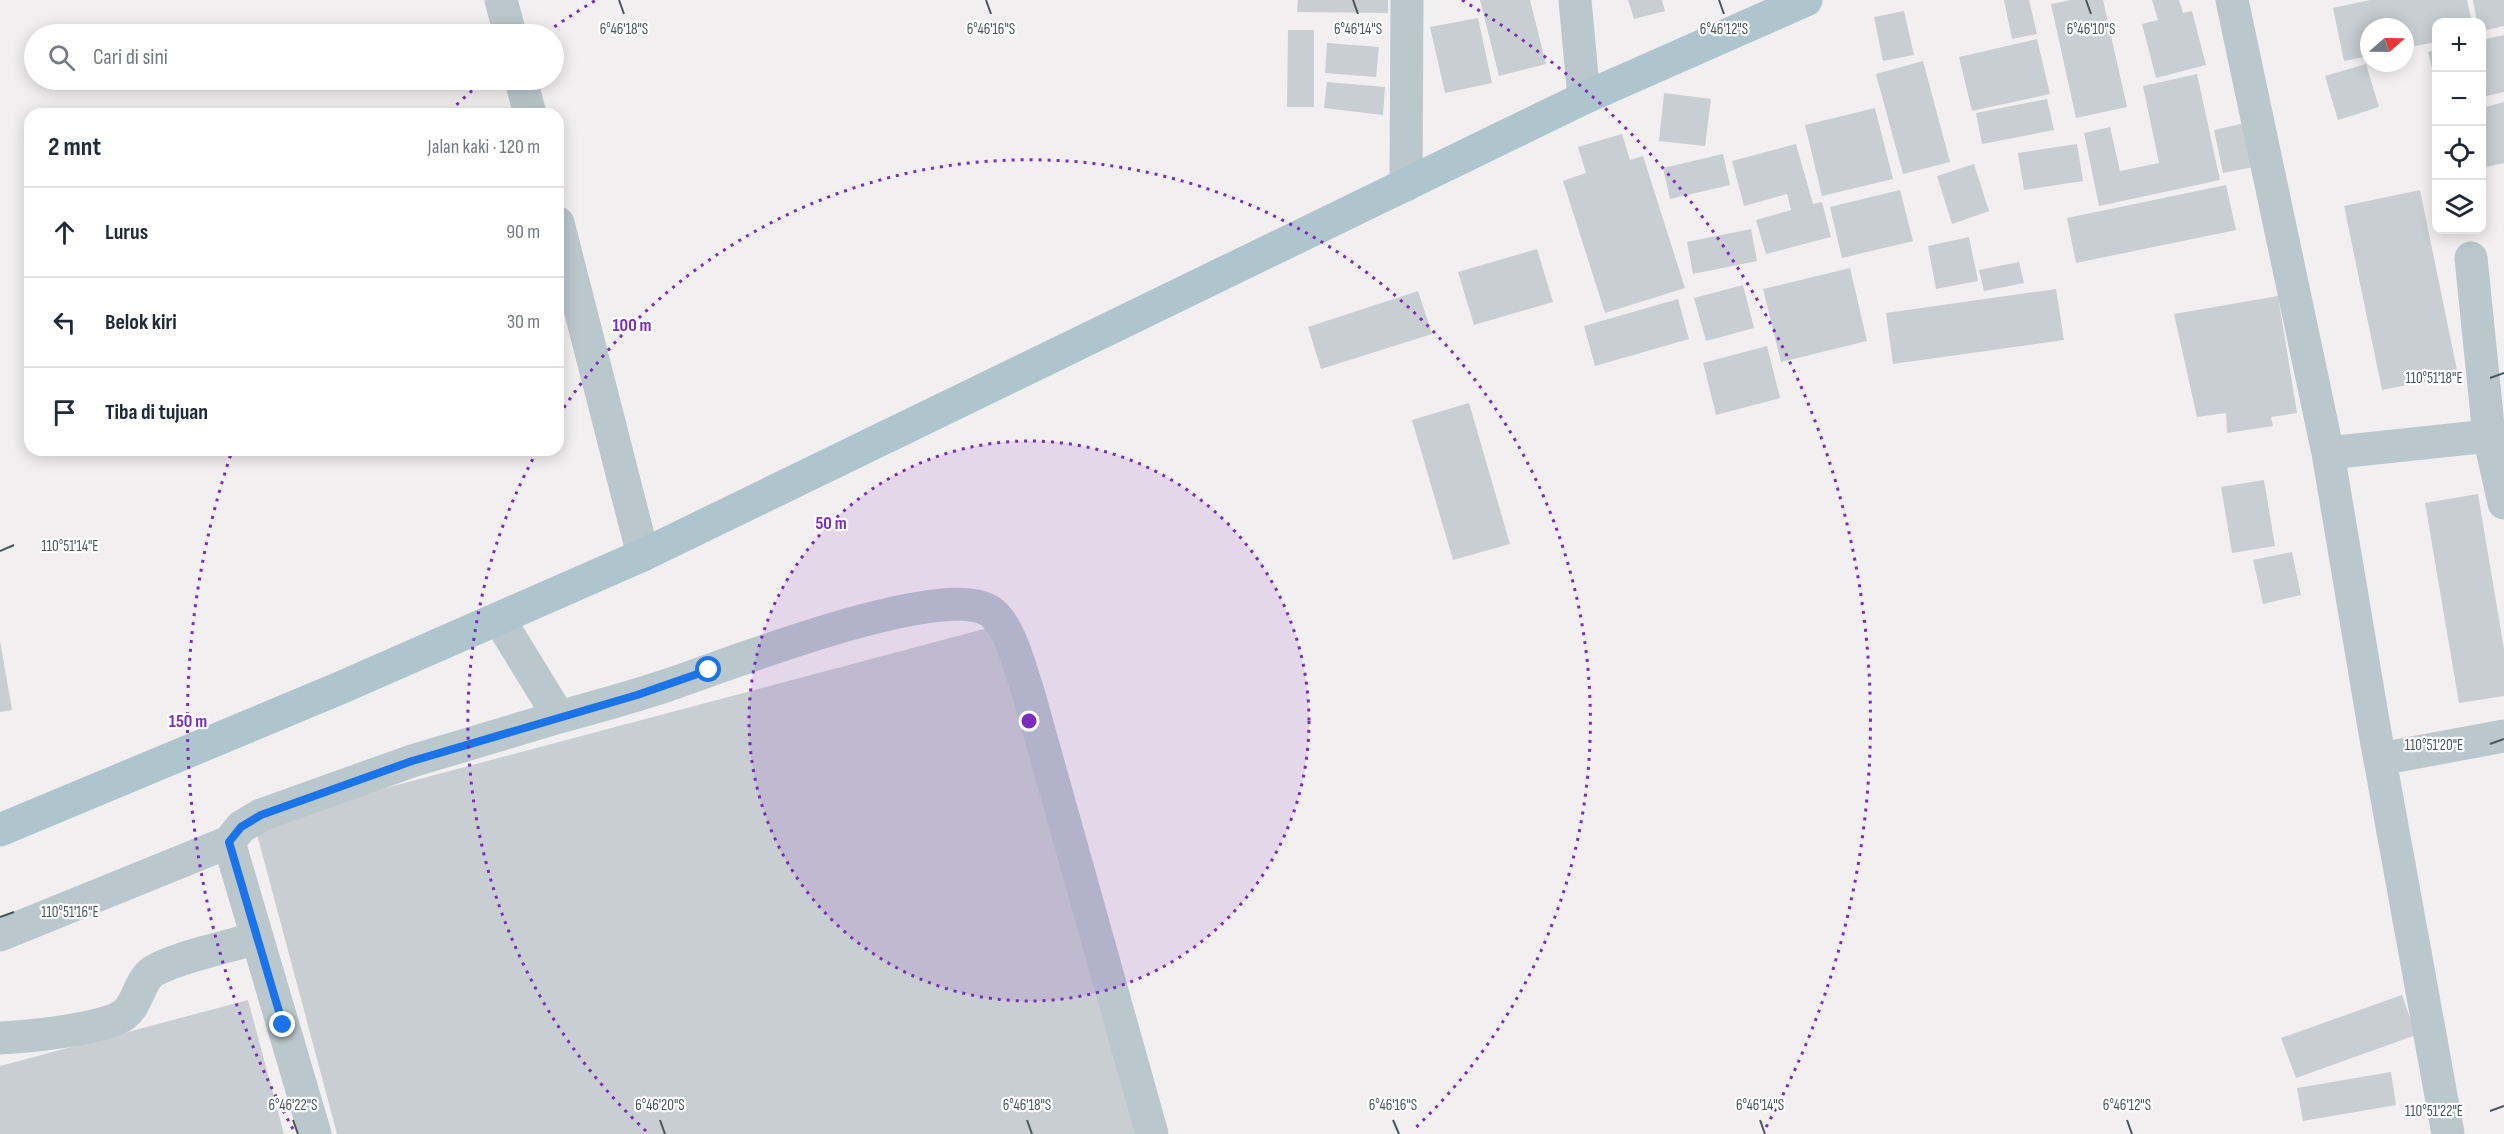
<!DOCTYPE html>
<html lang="id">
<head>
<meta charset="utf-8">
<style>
  :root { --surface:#fff; --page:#f2f2f3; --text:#1f2937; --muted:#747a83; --line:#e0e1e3 }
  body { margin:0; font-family:"Sofia Sans Condensed",sans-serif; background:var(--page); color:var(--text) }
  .controls { position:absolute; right:18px; top:18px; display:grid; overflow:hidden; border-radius:12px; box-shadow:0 3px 15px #0003 }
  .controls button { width:54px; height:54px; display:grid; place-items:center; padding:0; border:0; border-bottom:2px solid var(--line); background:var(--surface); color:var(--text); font:30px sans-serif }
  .compass { position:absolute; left:2360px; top:18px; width:54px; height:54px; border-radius:50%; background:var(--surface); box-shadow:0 3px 15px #0003; rotate:70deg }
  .stop { position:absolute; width:18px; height:18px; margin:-14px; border:4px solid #1a73e8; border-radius:50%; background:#fff }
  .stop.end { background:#1a73e8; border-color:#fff; box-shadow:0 2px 6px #0008 }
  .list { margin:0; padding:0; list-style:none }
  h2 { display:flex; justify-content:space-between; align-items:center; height:78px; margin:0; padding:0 24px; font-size:26px }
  h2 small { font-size:20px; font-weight:400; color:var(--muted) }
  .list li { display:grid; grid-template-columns:39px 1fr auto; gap:18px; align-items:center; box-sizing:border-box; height:90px; padding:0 24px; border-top:2px solid var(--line) }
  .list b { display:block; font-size:22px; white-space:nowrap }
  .list em { font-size:20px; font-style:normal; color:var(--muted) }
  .icon { flex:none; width:33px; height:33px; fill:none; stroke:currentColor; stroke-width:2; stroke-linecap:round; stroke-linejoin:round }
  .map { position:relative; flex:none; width:2504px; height:1134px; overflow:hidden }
  .search { position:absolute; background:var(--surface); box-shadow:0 3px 15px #0003; left:24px; top:24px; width:540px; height:66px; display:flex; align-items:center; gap:15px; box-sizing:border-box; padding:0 21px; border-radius:33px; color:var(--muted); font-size:22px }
  .panel { position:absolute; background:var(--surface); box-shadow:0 3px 15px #0003; left:24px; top:108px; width:540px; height:348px; border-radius:18px }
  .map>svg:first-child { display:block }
  .building { fill:#c9ced2 }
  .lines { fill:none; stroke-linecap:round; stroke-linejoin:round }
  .minor { stroke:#bac7cc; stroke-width:33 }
  .major { stroke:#aec5ce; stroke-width:33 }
  .route { stroke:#1a73e8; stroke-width:8 }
  .ticks { fill:none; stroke:#47575d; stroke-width:2 }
  .ring { fill:none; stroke:#7b2cbf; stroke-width:3; stroke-dasharray:3 6 }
  .ticks-label { font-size:15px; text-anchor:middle; fill:#47575d; stroke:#fff; stroke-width:4.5; stroke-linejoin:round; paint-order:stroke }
  .centre { fill:#7b2cbf; stroke:#fff; stroke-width:3 }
  .ring-label { font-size:18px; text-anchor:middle; font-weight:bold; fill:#7b2cbf; stroke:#fff; stroke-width:4.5; stroke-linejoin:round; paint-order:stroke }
</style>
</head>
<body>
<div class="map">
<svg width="2504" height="1134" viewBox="0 0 2504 1134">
  <rect width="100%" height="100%" fill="#f2eff0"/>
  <path class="building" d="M1298,0h90v13l-91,-1z
    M1480,0h50l16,64 -47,12z
    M1628,0h34l3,11 -31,8z
    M2004,0h25l8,34 -25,5z
    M2071,0h32l24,107 -51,11 -25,-114z
    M2152,0h27l4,13 9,-2 14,54 -50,13 -14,-54 16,-4z
    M2370,0h97l5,22h-36v20l-31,6v-21h-36v29l-25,5 -11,-53z
    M2473,0h31v26l-22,5v-9h-5z
    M1904,11l10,44 -31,6 -9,-44z
    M1478,18l14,65 -47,10 -15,-66z
    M1288,30h26v77h-27z
    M2504,35v57l-22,5v-57z
    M2037,39l13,55 -78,17 -13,-54z
    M1327,43l52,4 -3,30 -51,-4z
    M2436,50v34l-8,-32z
    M1923,61l27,101 -47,12 -27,-100z
    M2366,64l13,43 -41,13 -13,-44z
    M2197,74l23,106 -121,26 -15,-73 26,-6 10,44 39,-8 -16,-77z
    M1327,82l58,5 -2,28 -59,-7z
    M1664,93l47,6 -6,47 -46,-5z
    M2047,99l7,31 -72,14 -6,-31z
    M2504,102v61l-22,5v-60z
    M1875,108l18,71 -71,17 -17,-71z
    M2245,123l9,44 -31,6 -9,-43z
    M1622,134l8,26 13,-4 42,132 -80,25 -42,-132 23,-8 -8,-26z
    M1796,144l17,60 9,-2 9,35 -65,17 -10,-34 35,-10 -4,-16 -43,12 -12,-45z
    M2077,144l6,37 -59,9 -6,-37z
    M1723,154l7,31 -60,14 -7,-31z
    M1974,164l15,47 -37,13 -15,-48z
    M2226,185l10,45 -160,33 -9,-45z
    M1900,190l13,51 -71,17 -12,-51z
    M2420,190l38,185 -76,15 -38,-184z
    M1751,229l6,32 -64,13 -6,-32z
    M1969,237l9,44 -42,8 -8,-43z
    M1537,249l16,53 -79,23 -16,-53z
    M2019,262l5,21 -40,8 -5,-21z
    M1850,268l17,73 -86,21 -18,-73z
    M1743,285l11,43 -48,13 -12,-43z
    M2056,289l8,51 -171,24 -7,-51z
    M1418,291l14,43 -111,35 -13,-42z
    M2278,296l19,117 -26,4 2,9 -46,7 -1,-20 -29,4 -23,-103z
    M1678,299l11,40 -94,27 -11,-40z
    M1767,346l13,52 -64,17 -13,-52z
    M1469,403l41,141 -57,16 -41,-140z
    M2264,480l11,66 -43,7 -11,-66z
    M2478,494l26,155v47l-45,7 -34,-200z
    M2292,552l9,43 -38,9 -10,-44z
    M999,625l136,509h-798l-83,-311z
    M0,640l12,70 -12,2z
    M2402,995l14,40 -120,43 -15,-40z
    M248,1000l36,134h-284v-68z
    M2391,1072l5,33 -93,16 -6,-33z"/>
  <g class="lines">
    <path class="minor" d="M501,0l9,34
      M1575,0l9,98
      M2232,0l96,453 46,274 74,407
      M521,80l9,34
      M1406,185l1,-185
      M558,223l85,332
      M2471,258l18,178 15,67
      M2328,453l161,-17
      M499,619l60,98c37,-10 73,-20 109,-32 59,-20 269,-103 320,-75 22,12 33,62 41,85l123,439
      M2380,759l124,-23
      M229,842l86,292
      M0,935l229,-93 12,-15 20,-12 151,-54 147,-44
      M0,1038c26,-1 106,-9 125,-24 13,-11 14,-32 27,-42 20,-14 79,-26 105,-34"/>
    <path class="major" d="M0,830l340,-142 303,-133 941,-457 222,-98"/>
  </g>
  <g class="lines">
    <path class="route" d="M283,1025l-54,-183 12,-15 20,-12 151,-54 225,-66 72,-25"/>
  </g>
  <path class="ticks" d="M619,0l5,14M986,0l5,14M1353,0l5,14M1719,0l5,14M2086,0l5,14M2490,378l14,-5M0,551l14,-6M2490,744l14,-5M0,917l14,-5M2490,1111l14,-5M293,1120l5,14M660,1120l5,14M1027,1120l5,14M1393,1120l6,14M1760,1120l5,14M2127,1120l5,14"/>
  <circle cx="1029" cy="721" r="280" fill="#7b2cbf" fill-opacity=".12"/>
  <g class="ring">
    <circle cx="1029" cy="721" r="280"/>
    <path d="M646 1131A561 561 0 0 1 536 453M559 415A561 561 0 1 1 1412 1131"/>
    <path d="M293 1129A841 841 0 0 1 231 454M450 111A841 841 0 0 1 483 81M547 32A841 841 0 0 1 596 0M1462 0A841 841 0 0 1 1765 1129"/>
  </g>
  <g class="ticks-label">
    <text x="624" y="34">6°46'18"S</text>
    <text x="991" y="34">6°46'16"S</text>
    <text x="1358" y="34">6°46'14"S</text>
    <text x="1724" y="34">6°46'12"S</text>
    <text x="2091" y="34">6°46'10"S</text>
    <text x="2434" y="383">110°51'18"E</text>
    <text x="70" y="551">110°51'14"E</text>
    <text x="2434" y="750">110°51'20"E</text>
    <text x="70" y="917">110°51'16"E</text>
    <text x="293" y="1110">6°46'22"S</text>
    <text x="660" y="1110">6°46'20"S</text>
    <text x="1027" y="1110">6°46'18"S</text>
    <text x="1393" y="1110">6°46'16"S</text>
    <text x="1760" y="1110">6°46'14"S</text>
    <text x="2127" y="1110">6°46'12"S</text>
    <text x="2434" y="1116">110°51'22"E</text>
  </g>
  <circle cx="1029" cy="721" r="9" class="centre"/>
  <g class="ring-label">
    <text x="632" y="331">100 m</text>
    <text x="831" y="529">50 m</text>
    <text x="188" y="727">150 m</text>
  </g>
</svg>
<div class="controls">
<button>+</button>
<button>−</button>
<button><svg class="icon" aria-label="locate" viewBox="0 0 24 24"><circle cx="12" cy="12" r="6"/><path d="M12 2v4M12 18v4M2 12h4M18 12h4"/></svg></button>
<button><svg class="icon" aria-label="layers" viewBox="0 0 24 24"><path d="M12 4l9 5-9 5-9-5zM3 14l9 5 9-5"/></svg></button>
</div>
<svg class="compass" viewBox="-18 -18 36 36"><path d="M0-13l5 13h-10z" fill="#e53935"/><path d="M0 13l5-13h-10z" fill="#747a83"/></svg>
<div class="stop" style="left:709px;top:670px"></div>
<div class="stop end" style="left:283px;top:1025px"></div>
<div class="search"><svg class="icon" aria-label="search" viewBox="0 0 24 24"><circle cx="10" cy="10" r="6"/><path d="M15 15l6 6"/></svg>Cari di sini</div>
<section class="panel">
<h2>2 mnt<small>Jalan kaki · 120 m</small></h2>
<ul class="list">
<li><svg class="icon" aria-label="ahead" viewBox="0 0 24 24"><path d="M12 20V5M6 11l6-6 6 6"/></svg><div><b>Lurus</b></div><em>90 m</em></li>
<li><svg class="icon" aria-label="left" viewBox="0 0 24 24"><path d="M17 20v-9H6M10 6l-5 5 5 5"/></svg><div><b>Belok kiri</b></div><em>30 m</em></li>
<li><svg class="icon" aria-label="arrive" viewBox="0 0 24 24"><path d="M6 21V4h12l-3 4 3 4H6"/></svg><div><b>Tiba di tujuan</b></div></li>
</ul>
</section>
</div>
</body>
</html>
